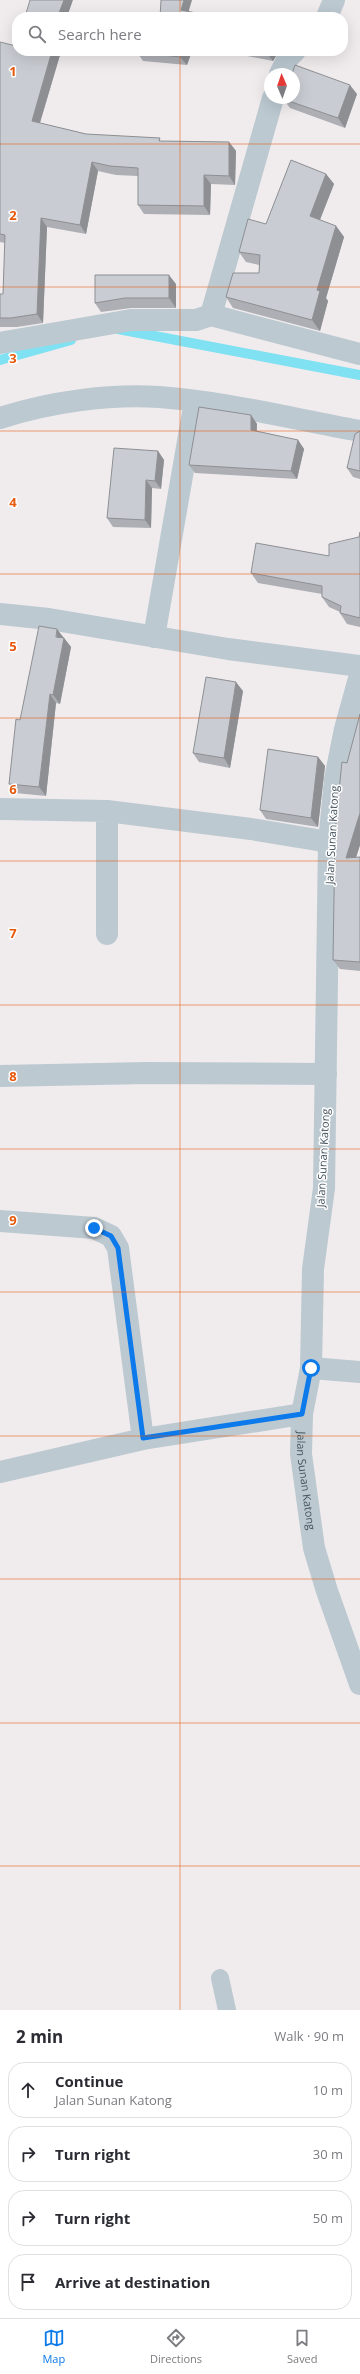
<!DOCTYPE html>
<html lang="en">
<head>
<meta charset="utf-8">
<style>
  :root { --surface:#fff; --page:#f2f2f3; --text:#2b2b33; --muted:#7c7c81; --line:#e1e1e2; --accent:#0c7aeb }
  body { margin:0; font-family:"Open Sans",sans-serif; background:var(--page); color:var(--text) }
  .compass { position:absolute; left:264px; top:68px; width:36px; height:36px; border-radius:50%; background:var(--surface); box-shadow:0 4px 16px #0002; rotate:358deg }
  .stop { position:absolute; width:12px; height:12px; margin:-9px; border:3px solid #0c7aeb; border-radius:50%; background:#fff }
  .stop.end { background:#0c7aeb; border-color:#fff; box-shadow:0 1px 4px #0008 }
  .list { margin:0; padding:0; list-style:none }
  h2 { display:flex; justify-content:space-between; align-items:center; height:52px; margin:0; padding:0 16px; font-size:17px }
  h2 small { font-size:13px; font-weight:400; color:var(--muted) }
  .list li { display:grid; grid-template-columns:26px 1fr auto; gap:12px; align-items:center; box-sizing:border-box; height:56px; margin:0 8px 8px; padding:0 8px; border:1px solid var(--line); border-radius:16px }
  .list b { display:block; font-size:15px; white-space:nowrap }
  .list p { margin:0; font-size:13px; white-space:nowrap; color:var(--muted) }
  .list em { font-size:13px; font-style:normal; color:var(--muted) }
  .icon { flex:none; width:22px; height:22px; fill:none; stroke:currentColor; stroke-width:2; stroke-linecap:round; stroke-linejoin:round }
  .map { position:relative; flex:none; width:360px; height:2010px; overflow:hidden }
  .search { position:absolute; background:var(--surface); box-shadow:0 4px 16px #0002; left:12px; right:12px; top:12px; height:44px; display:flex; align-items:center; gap:10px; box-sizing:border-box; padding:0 14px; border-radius:16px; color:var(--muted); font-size:15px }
  .sheet { height:308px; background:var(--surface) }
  nav { display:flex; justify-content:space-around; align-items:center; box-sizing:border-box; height:56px; border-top:1px solid var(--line); background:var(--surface); font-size:11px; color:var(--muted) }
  nav a { display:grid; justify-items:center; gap:2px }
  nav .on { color:var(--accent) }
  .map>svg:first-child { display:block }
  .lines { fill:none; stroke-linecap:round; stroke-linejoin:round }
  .stream { stroke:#80e1f2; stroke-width:10 }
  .service { stroke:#bcc9d1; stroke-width:18 }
  .minor { stroke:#bcc9d1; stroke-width:22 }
  .tertiary { stroke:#bcc9d1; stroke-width:22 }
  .wall { fill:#adafb5 }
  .shaded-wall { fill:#8d8f93 }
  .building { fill:#c9ccd2; stroke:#8d8f93 }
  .route { stroke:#0c7aeb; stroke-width:5 }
  .grid { fill:none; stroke:#e8590c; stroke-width:1; stroke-opacity:0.55 }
  .labels { text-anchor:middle; stroke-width:3; stroke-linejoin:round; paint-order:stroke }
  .street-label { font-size:11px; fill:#44525c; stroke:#fff }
  .grid-label { font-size:13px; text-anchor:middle; font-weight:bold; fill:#e8590c; stroke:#fff; stroke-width:3; stroke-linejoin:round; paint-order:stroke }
</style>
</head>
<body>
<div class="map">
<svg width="360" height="2010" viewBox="0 0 360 2010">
  <rect width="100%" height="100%" fill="#f0eced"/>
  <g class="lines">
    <path class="stream" d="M118,329l242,46
      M0,360l71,-20"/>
    <path class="service" d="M220,1978l7,32"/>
    <path class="minor" d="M327,17l7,-17
      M280,74l8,-16 7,-7
      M211,315l62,-217
      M0,343l131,-23h65l15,-5 149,39
      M0,418c50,-16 107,-24 159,-21 68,5 134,22 201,34
      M0,614l49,5 179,30 132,17
      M154,637l41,-236
      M0,809l107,2 144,18 78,13
      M107,934v-123
      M0,1076l147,-3 179,1
      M0,1221l94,7 17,8 7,12 25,191
      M311,1368l49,4
      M0,1472l143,-33 159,-25"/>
    <path class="tertiary" id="s1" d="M360,675l-15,54 -10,50 -6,63 -5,346 -11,81 -2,99 -9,46 -1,40 13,94 13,43 33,93"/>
  </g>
  <path class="wall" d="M0,42l17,9h47l-1,5 -3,-1 -20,68 46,11 76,7 67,1 7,9 -1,34 -24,-1 -1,31 -66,-1 -6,-9v-29l-22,-1 -18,-4 -12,63 -39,-7 -4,96 -26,4h-17v-33h3l2,-51 -5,-1z
    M192,51l-5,14 -44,-4 -6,-9z
    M221,51h58l-6,10z
    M357,94l-12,34 -55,-20 -7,-9z
    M326,174l8,10 -14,36 16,6 8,11 -18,61 2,3 -8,30 -87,-23 -7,-11 33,-24v-8l-13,-3 -7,-10 27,-28z
    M176,284v24h-45l-30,4 -6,-9z
    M251,415l6,9v7l41,9 6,9 -7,30 -102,-6 -6,-8z
    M360,431v48l-7,-2 -6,-9z
    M158,451l6,9 -3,29 -9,-1 -1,40 -38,-1 -6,-9z
    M360,532v95l-13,-3 -7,-11v-1l-11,-5 -7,-10v-3l-64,-11 -7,-10 78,-17 30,-19z
    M64,638l7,9 -11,57 -4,-1 -10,93 -31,-3 -6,-9z
    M243,691l-13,77 -31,-6 -6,-9z
    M360,714v131l-4,12h4v114l-20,-2 -7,-9 14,-197z
    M318,757l7,9 -7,61 -52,-8 -6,-9z"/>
  <path class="shaded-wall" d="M64,0h9l-6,17h-5l-3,-4z
    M184,0h8l-5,17 -6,-7z
    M52,51h5l3,4 -22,74 -6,-8z
    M60,51h4l-1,5z
    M183,51h9l-5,14 -7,-8z
    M267,51h12l-6,10 -7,-9z
    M350,85l7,9 -12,34 -7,-10z
    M229,142l7,9 -1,34 -6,-9z
    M92,162l6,9 -12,63 -6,-9z
    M326,174l8,10 -17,43 -7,-11z
    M204,175l7,9 -1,31 -6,-9z
    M41,218l6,9 -4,96 -6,-9z
    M336,226l8,11 -18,61 2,3 -8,30 -8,-11 5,-30z
    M169,275l7,9v24l-7,-10z
    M251,415l6,9 -1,14 -5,-8z
    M298,440l6,9 -7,30 -6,-8z
    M158,451l6,9 -3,29 -6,-8z
    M146,480l6,8 -1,40 -6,-8z
    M57,629l14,18 -11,57 -7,-9z
    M236,682l7,9 -13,77 -6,-10z
    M50,694l6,9 -10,93 -7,-9z
    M318,757l7,9 -7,61 -7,-9z
    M360,813v32l-7,22 -7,-9z"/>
  <path class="building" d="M30,0h34l-5,13 7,2 -1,2h-40z
    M161,0h23l-3,10 36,7h-58h1z
    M0,42l16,4 1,-3v8h35l-20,70 54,13 74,4 -1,3 70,1v34l-25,-1v31l-66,-1v-37l-28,-2 -18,-4 -12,63 -39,-7 -4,96 -26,4h-11v-24h3l2,-59 -5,-1z
    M137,51h46l-3,6 -43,-5z
    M295,65l55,20 -12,33 -55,-19v-1h11v-24h-2z
    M291,160l35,14 -16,42 26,10 -19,64 3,1 -8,29 -86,-23 7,-24h26l1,-18 -21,-3 9,-33 18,5z
    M95,275h74v23h-44l-30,5z
    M199,407l52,8v15l47,10 -7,31 -102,-6z
    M360,431v40l-13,-3 8,-34z
    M114,448l44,3 -3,30 -9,-1 -1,40 -38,-2z
    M360,532v86l-20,-5 1,-7 -19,-9v-11l-71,-13 5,-30 73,13v-12l30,-7z
    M39,626l18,3 -1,8 8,1 -11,57 -3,-1 -11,93 -30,-3 7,-65 4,1z
    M206,677l30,5 -12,76 -31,-5z
    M360,714v99l-14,45 14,-1v105l-27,-2 2,-127 6,-62 1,-9 5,1z
    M268,749l50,8 -7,61 -51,-8z"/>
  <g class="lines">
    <path class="route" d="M94,1228l17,8 7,12 25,190 159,-24 9,-46"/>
  </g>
  <path class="grid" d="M180,0v17M180,51v1959M0,144h360M0,287h360M0,431h360M0,574h360M0,718h360M0,861h360M0,1005h360M0,1149h360M0,1292h360M0,1436h360M0,1579h360M0,1723h360M0,1866h360"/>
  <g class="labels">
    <g class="street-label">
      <text transform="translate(332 835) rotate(-87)" y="4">Jalan Sunan Katong</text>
      <text transform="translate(323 1158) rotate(-87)" y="4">Jalan Sunan Katong</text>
      <text dy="4" stroke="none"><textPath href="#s1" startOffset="811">Jalan Sunan Katong</textPath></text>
    </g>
  </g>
  <g class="grid-label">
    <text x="13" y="76">1</text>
    <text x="13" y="220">2</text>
    <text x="13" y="363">3</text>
    <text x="13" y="507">4</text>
    <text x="13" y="651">5</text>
    <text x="13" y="794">6</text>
    <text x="13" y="938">7</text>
    <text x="13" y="1081">8</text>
    <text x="13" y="1225">9</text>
  </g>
</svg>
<svg class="compass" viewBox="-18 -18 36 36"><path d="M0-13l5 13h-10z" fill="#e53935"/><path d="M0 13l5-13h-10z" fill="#7c7c81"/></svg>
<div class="stop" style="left:311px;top:1368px"></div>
<div class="stop end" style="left:94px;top:1228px"></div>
<div class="search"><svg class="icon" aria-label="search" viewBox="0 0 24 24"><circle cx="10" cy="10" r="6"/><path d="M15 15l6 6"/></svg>Search here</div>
</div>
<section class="sheet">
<h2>2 min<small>Walk · 90 m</small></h2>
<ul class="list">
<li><svg class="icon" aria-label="ahead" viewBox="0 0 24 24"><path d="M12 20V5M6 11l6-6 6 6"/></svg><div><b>Continue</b><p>Jalan Sunan Katong</p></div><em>10 m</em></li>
<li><svg class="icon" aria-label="right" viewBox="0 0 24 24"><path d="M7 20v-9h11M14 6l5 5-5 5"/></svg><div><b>Turn right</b></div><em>30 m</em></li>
<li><svg class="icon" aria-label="right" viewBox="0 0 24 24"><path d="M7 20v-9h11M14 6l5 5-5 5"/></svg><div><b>Turn right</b></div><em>50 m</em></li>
<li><svg class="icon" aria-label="arrive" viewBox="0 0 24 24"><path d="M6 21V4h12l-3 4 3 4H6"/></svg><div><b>Arrive at destination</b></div></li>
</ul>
</section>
<nav>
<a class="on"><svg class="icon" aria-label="map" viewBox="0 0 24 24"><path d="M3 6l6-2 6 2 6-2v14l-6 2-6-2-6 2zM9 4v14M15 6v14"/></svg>Map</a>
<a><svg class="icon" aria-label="directions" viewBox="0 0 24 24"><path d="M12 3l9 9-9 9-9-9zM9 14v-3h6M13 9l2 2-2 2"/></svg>Directions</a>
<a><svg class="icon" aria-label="saved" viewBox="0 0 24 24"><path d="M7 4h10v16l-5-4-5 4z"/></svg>Saved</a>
</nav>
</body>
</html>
